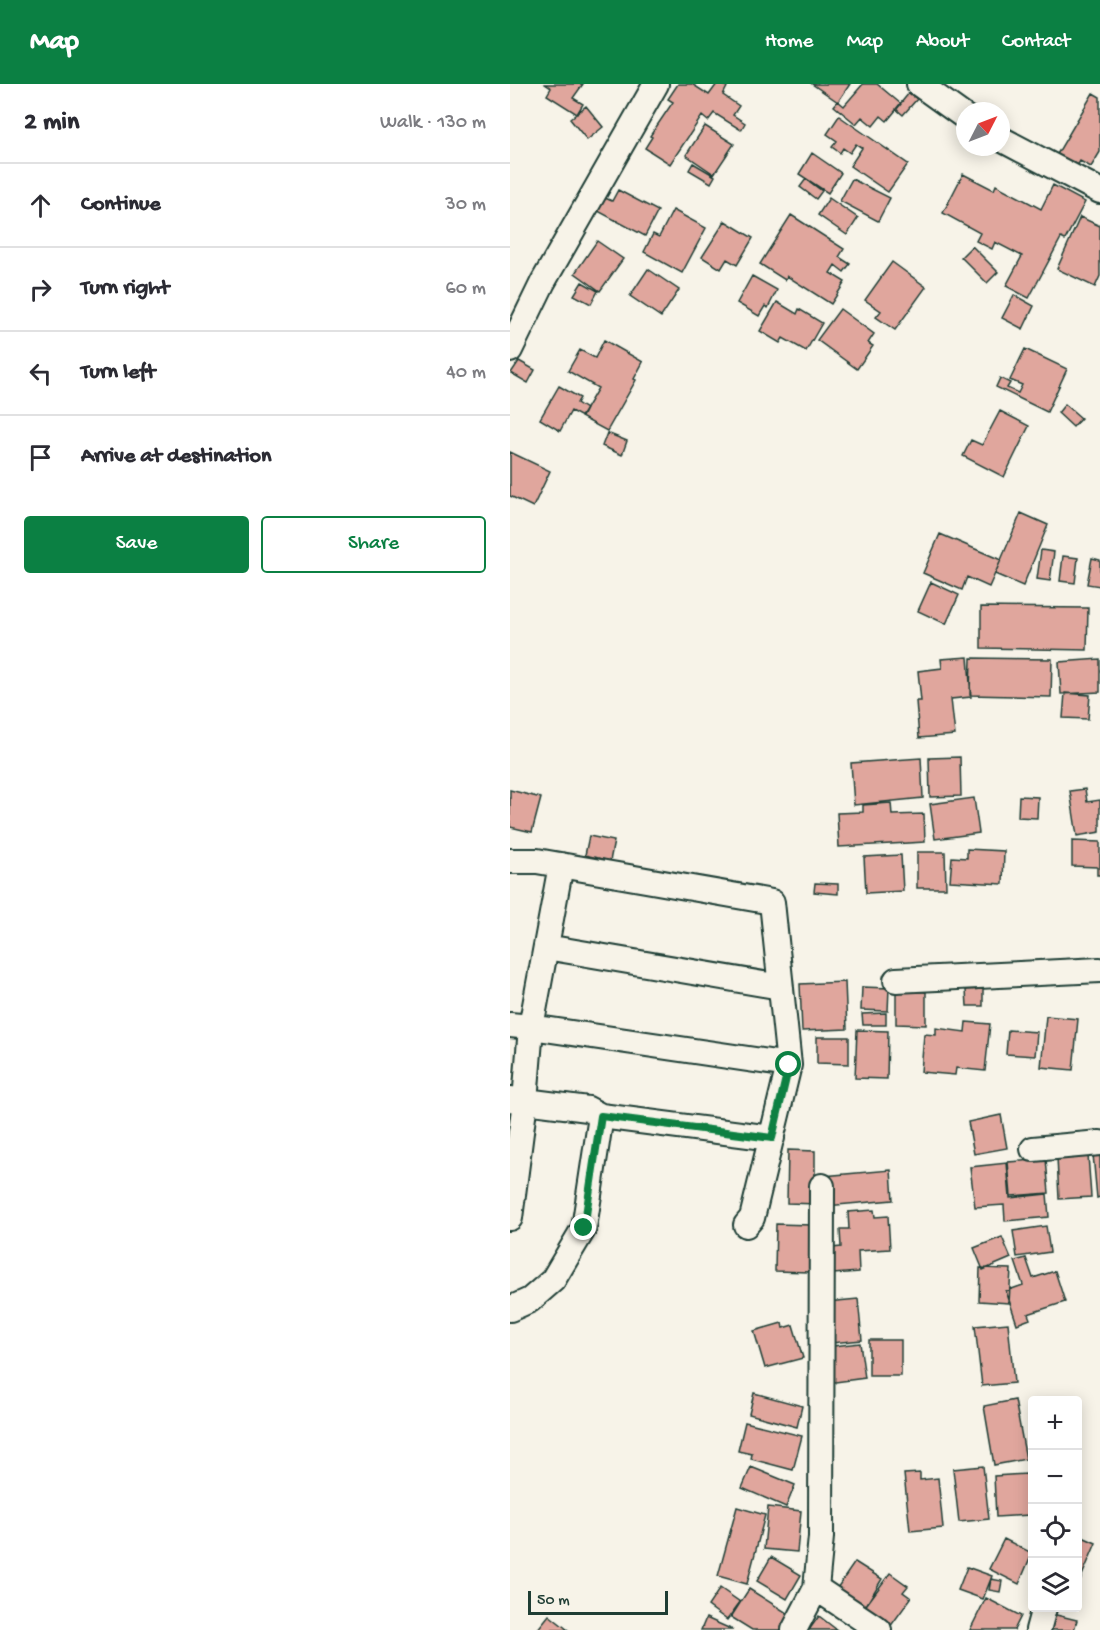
<!DOCTYPE html>
<html lang="en">
<head>
<meta charset="utf-8">
<style>
  :root { --surface:#fff; --page:#f7f7f7; --text:#2b2b33; --muted:#7c7c81; --line:#e1e1e2; --accent:#0b8043 }
  body { margin:0; font-family:"Gochi Hand",sans-serif; background:var(--page); color:var(--text) }
  .controls { position:absolute; right:18px; bottom:18px; display:grid; overflow:hidden; border-radius:6px; box-shadow:0 3px 15px #0003 }
  .controls button { width:54px; height:54px; display:grid; place-items:center; padding:0; border:0; border-bottom:2px solid var(--line); background:var(--surface); color:var(--text); font:30px sans-serif }
  .compass { position:absolute; left:446px; top:18px; width:54px; height:54px; border-radius:50%; background:var(--surface); box-shadow:0 3px 15px #0003; rotate:48deg }
  .scale { position:absolute; left:18px; bottom:15px; width:140px; box-sizing:border-box; padding-left:6px; border:3px solid #1f3d34; border-top:0; font-size:16px; line-height:21px; white-space:nowrap; color:#1f3d34; -webkit-text-stroke:4px #f7f3e8; paint-order:stroke }
  .stop { position:absolute; width:18px; height:18px; margin:-14px; border:4px solid #0b8043; border-radius:50%; background:#fff }
  .stop.end { background:#0b8043; border-color:#fff; box-shadow:0 2px 6px #0008 }
  .list { margin:0; padding:0; list-style:none }
  h2 { display:flex; justify-content:space-between; align-items:center; height:78px; margin:0; padding:0 24px; font-size:26px }
  h2 small { font-size:20px; font-weight:400; color:var(--muted) }
  .list li { display:grid; grid-template-columns:39px 1fr auto; gap:18px; align-items:center; box-sizing:border-box; height:84px; padding:0 24px; border-top:2px solid var(--line) }
  .list b { display:block; font-size:22px; white-space:nowrap }
  .list em { font-size:20px; font-style:normal; color:var(--muted) }
  .actions { display:flex; gap:12px; padding:18px 24px }
  .actions a { flex:1; padding:14px 0; border:2px solid var(--accent); border-radius:6px; text-align:center; font-size:21px; color:var(--accent) }
  .actions .main { background:var(--accent); color:#fff }
  .icon { flex:none; width:33px; height:33px; fill:none; stroke:currentColor; stroke-width:2; stroke-linecap:round; stroke-linejoin:round }
  .map { position:relative; flex:none; width:590px; height:1546px; overflow:hidden }
  header { display:flex; align-items:center; gap:36px; box-sizing:border-box; height:84px; padding:0 30px; background:var(--accent); color:#fff }
  header strong { font-size:28px }
  nav { display:flex; gap:33px; margin-inline-start:auto; font-size:21px }
  main { display:flex }
  aside { flex:1; background:var(--surface) }
  .map>svg:first-child { display:block }
  .building { fill:#e0a69d; stroke:#1f3d34; stroke-width:1.5 }
  .lines { fill:none; stroke-linecap:round; stroke-linejoin:round }
  .minor-casing { stroke:#1f3d34; stroke-width:28 }
  .minor { stroke:#f7f3e8; stroke-width:24 }
  .route { stroke:#0b8043; stroke-width:8 }
</style>
</head>
<body>
<header>
<strong>Map</strong>
<nav><a>Home</a><a>Map</a><a>About</a><a>Contact</a></nav>
</header>
<main>
<aside>
<h2>2 min<small>Walk · 130 m</small></h2>
<ul class="list">
<li><svg class="icon" aria-label="ahead" viewBox="0 0 24 24"><path d="M12 20V5M6 11l6-6 6 6"/></svg><div><b>Continue</b></div><em>30 m</em></li>
<li><svg class="icon" aria-label="right" viewBox="0 0 24 24"><path d="M7 20v-9h11M14 6l5 5-5 5"/></svg><div><b>Turn right</b></div><em>60 m</em></li>
<li><svg class="icon" aria-label="left" viewBox="0 0 24 24"><path d="M17 20v-9H6M10 6l-5 5 5 5"/></svg><div><b>Turn left</b></div><em>40 m</em></li>
<li><svg class="icon" aria-label="arrive" viewBox="0 0 24 24"><path d="M6 21V4h12l-3 4 3 4H6"/></svg><div><b>Arrive at destination</b></div></li>
</ul>
<div class="actions"><a class="main">Save</a><a>Share</a></div>
</aside>
<div class="map">
<svg width="590" height="1546" viewBox="0 0 590 1546">
  <rect width="100%" height="100%" fill="#f7f3e8"/>
  <filter id="ink" filterUnits="userSpaceOnUse"><feTurbulence type="fractalNoise" baseFrequency=".0167" numOctaves="2"/><feDisplacementMap in="SourceGraphic" scale="12" xChannelSelector="R" yChannelSelector="G"/><feConvolveMatrix kernelMatrix="1 2 1 2 8 2 1 2 1" color-interpolation-filters="sRGB"/></filter>
  <g filter="url(#ink)">
    <path class="building" d="M35,0h38l-10,14 10,6 -6,10 -30,-19 4,-7z
      M168,0h14l17,11 8,-11h5l5,3 -4,8 16,11 -6,9 12,8 -4,7 -27,-17 -6,8 -6,-5 -32,48 -25,-16 7,-11 -2,-1 23,-34 -5,-3z
      M302,0h38l-12,18z
      M353,0h14l24,20 -14,17 -6,-5 -8,10 -11,-9 -6,7 -22,-18 4,-5 6,5z
      M399,9l8,6 -14,16 -7,-6z
      M583,9l7,4v55l-9,15 -11,-6 -4,7 -20,-12z
      M76,22l17,21 -16,13 -17,-21z
      M329,32l69,48 -20,28 -38,-26 12,-18 -6,-4 -6,9 -7,-5 -3,5 -8,-6 5,-6 -10,-7z
      M195,42l29,18 -20,30 -28,-19z
      M302,69l29,20 -13,20 -29,-19z
      M183,79l22,13 -4,7 -22,-13z
      M453,90l31,16 2,-5 45,24 12,-24 32,17 -20,38 -4,-2 -32,60 -23,-12 16,-30 -27,-14 -3,7 -16,-8 4,-8 -37,-20z
      M296,95l16,12 -6,8 -16,-12z
      M342,95l38,19 -12,23 -38,-20z
      M108,106l40,21 -13,25 -47,-25 7,-13 7,3z
      M319,114l29,20 -11,17 -29,-20z
      M163,126l33,18 -24,45 -38,-21 9,-18 6,3z
      M281,131l53,34 -5,8 11,7 -6,8 -9,-7 -5,8 15,9 -14,22 -44,-28 -2,4 -25,-16z
      M570,133l20,9v50l-5,11 -38,-18z
      M215,137l28,17 -16,27 -10,-6 -6,10 -19,-12z
      M87,157l26,18 -23,32 -25,-18z
      M462,162l26,26 -11,11 -26,-26z
      M382,178l34,25 -31,43 -19,-13 5,-6 -16,-11z
      M138,185l31,21 -18,27 -31,-21z
      M242,192l25,14 -9,18 -3,-2 -6,10 -22,-13z
      M72,198l16,9 -7,13 -17,-9z
      M504,211l20,11 -11,23 -21,-11z
      M267,218l20,12 2,-5 23,14 -16,28 -23,-13 -3,5 -20,-12z
      M330,225l34,25 -6,9 5,3 -16,23 -40,-29z
      M94,256l39,22 -9,17 2,1 -29,51 -26,-14 17,-29 -30,-17 12,-21 15,8z
      M515,265l42,20 -20,43 -51,-25 4,-9 10,5 -3,5 11,5 4,-8 -12,-5z
      M9,277l16,9 -7,13 -17,-10z
      M49,302l21,12 -3,5 9,6 -4,8 -11,-6 -11,20 -20,-12z
      M555,320l16,14 -8,9 -15,-14z
      M490,327l29,15 -25,51 -41,-21 8,-16 11,5z
      M97,349l20,8 -5,14 -20,-9z
      M0,368l40,19 -17,36 -23,-11z
      M511,429l27,12 -25,61 -28,-12z
      M430,450l61,26 -12,27 -22,-10 -5,13 -39,-17z
      M531,466l13,2 -4,29 -13,-2z
      M553,472l15,2 -3,25 -15,-2z
      M582,474l8,2v26l-13,-2z
      M421,498l28,13 -13,29 -28,-13z
      M471,523l107,1 -1,42 -106,-2z
      M458,573l3,40 -20,2 4,36 -36,3 -3,-37h5l-3,-30 24,-3 -1,-9z
      M461,574l81,1 -1,38 -81,-2z
      M590,575v33l-39,2 -2,-32z
      M555,609l25,2 -2,24 -25,-1z
      M450,673l1,39 -31,1 -1,-39z
      M411,674l2,40 -69,7 -3,-42z
      M575,705l2,13 13,-2v32l-23,4 -7,-45z
      M0,706l31,8 -9,34 -22,-5z
      M509,712l19,1 -1,21 -19,-1z
      M464,714l5,35 -44,6 -5,-35z
      M381,719l1,12 32,-1 1,28 -86,5 -2,-34 26,-1v-7z
      M79,752l25,5 -4,20 -25,-6z
      M562,757l28,1v33h-3v-8l-25,-1z
      M457,765l37,2 -1,33 -53,-3 2,-24 15,1z
      M407,768h28l1,36h-29z
      M391,771l2,36 -37,2 -2,-36z
      M305,799l23,1v10l-24,-2z
      M335,898l2,47 -45,2 -2,-47z
      M352,903l27,1 -1,23 -27,-1z
      M473,905v17h-16l-1,-16z
      M386,907l30,1v33l-30,-1z
      M376,929v12h-23l-1,-11z
      M536,932l32,3 -5,51 -32,-3z
      M456,938l24,2 -5,47 -29,-3 -1,7 -34,-3 3,-38 12,1v-7l29,4z
      M347,946l31,1 -1,48 -32,-1z
      M498,946l29,2 -2,24 -29,-2z
      M307,953h32v27l-32,-1z
      M491,1031l6,33 -33,6 -6,-32z
      M278,1066l27,1v28l3,25 -31,-1z
      M583,1070h7v43l-3,1z
      M578,1071l3,42 -32,2 -2,-42z
      M536,1075l3,34 -38,3 -3,-34z
      M497,1079l3,35 37,-4 2,23 -44,4 -1,-16 -29,2 -5,-40z
      M381,1086l2,30 -67,6 -3,-30z
      M364,1126l1,7 13,-1 2,33 -32,2 1,21 -26,2 -1,-26 9,-1 -1,-18h9l-1,-17z
      M266,1140l35,1 -2,47 -34,-1z
      M536,1142l4,26 -33,5 -4,-26z
      M492,1153l9,21 -28,12 -9,-22z
      M516,1174l7,20 22,-7 10,31 -37,12 2,5 -13,5 -11,-33 17,-6 -8,-24z
      M470,1184l31,1 -2,34 -30,-2z
      M348,1215l4,41 -31,3 -4,-41z
      M272,1239l1,5 10,-3 10,33 -38,10 -11,-37z
      M498,1239l6,60 -32,3 -7,-60z
      M359,1256h32v36h-32z
      M350,1259l5,35 -37,5 -4,-36z
      M244,1309l48,13 -5,21 -48,-13z
      M505,1316l11,59 -32,6 -10,-59z
      M235,1338l57,14 -9,34 -42,-11 1,-5 -14,-3z
      M473,1382l6,53 -30,3 -6,-53z
      M241,1383l44,18 -9,22 -44,-19z
      M410,1389v7l18,-2 5,50 -33,3 -6,-57z
      M517,1390l3,41 -34,2 -2,-41z
      M227,1423l28,8 -18,69 -29,-8z
      M258,1423l33,4 -4,41 -33,-3z
      M568,1451l18,8 -18,42z
      M494,1455l28,14 -13,31 -30,-15z
      M261,1473l30,18 -14,24 -30,-18z
      M345,1478l27,17 -20,33 -29,-18z
      M457,1483l25,9 -9,23 -25,-9z
      M380,1489l18,13 -5,6 8,6 -21,29 -26,-19z
      M481,1495l11,2 -2,11 -11,-2z
      M210,1504l20,14 -13,18 -19,-14z
      M239,1505l46,29 -8,12h-35l-21,-13z
      M476,1514l35,18 -7,14h-44z
      M534,1528l33,8 -3,10h-34z
      M39,1531l19,15h-31z
      M309,1532l18,14h-28z
      M196,1534l27,12h-32z"/>
    <g class="lines">
      <g class="minor-casing">
        <path id="minor" d="M409,0l46,33
          M491,55l99,52
          M0,266l33,-68 113,-198
          M0,777h27l235,41 17,163 -37,153 -6,7
          M51,781l-30,162 258,38
          M36,863l235,40
          M386,896l204,-10
          M0,941l21,2 -6,74 -15,117
          M0,1015l78,10 13,7
          M523,1065l67,-6
          M0,1225l20,-9 23,-20 31,-52 17,-112 171,22
          M306,1504l5,-51 1,-351
          M284,1546l22,-42 63,42
          M528,1546l6,-22"/>
      </g>
      <use href="#minor" class="minor"/>
    </g>
  </g>
  <g class="lines" filter="url(#ink)">
    <path class="route" d="M74,1144l17,-112 171,22 17,-73"/>
  </g>
</svg>
<div class="controls">
<button>+</button>
<button>−</button>
<button><svg class="icon" aria-label="locate" viewBox="0 0 24 24"><circle cx="12" cy="12" r="6"/><path d="M12 2v4M12 18v4M2 12h4M18 12h4"/></svg></button>
<button><svg class="icon" aria-label="layers" viewBox="0 0 24 24"><path d="M12 4l9 5-9 5-9-5zM3 14l9 5 9-5"/></svg></button>
</div>
<svg class="compass" viewBox="-18 -18 36 36"><path d="M0-13l5 13h-10z" fill="#e53935"/><path d="M0 13l5-13h-10z" fill="#7c7c81"/></svg>
<div class="scale">50 m</div>
<div class="stop" style="left:279px;top:981px"></div>
<div class="stop end" style="left:74px;top:1144px"></div>
</div>
</main>
</body>
</html>
